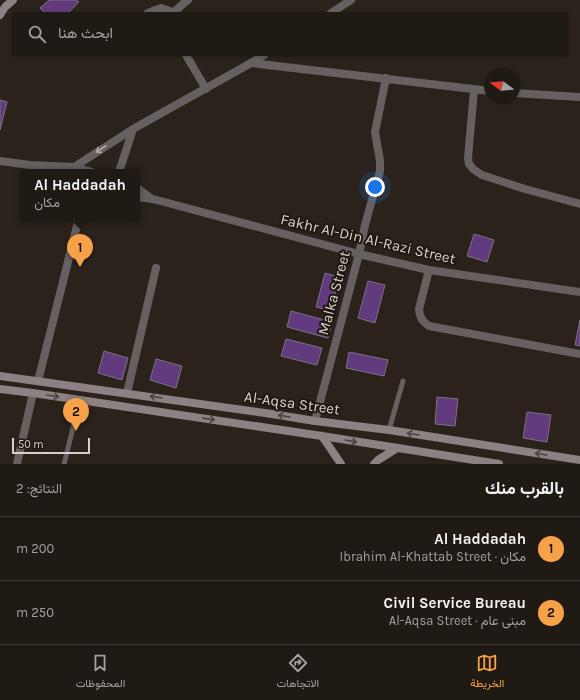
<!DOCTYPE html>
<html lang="ar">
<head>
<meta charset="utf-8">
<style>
  :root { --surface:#201a14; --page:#2d2722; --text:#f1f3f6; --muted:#a2a1a0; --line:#3d3834; --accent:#f7a248 }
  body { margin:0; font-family:Karla,Vazirmatn,sans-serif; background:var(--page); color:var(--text); direction:rtl }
  .compass { position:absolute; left:484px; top:68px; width:36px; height:36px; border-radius:50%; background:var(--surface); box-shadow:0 1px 3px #0004; rotate:286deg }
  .scale { position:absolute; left:12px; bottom:10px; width:78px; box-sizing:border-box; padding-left:4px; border:2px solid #d8d2cd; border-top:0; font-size:11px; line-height:14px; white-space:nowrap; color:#d8d2cd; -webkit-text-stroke:3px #221812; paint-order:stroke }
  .you { position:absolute; left:375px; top:187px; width:14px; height:14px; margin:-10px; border:3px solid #fff; border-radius:50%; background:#1a73e8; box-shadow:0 0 0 6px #1a73e833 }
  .badge { display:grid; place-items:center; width:26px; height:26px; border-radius:50%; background:var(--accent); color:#111; font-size:13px; font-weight:700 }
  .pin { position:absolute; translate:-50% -33px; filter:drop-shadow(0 1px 2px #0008) }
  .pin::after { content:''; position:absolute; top:21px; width:14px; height:12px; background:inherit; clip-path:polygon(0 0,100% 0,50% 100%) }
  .popup { position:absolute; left:20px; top:169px; width:120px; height:52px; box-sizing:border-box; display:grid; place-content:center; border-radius:0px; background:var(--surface); filter:drop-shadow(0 1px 3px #0005); font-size:13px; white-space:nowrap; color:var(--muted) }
  .popup b { font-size:15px; color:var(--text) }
  .popup::after { content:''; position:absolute; left:50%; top:100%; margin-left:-8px; border:8px solid transparent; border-top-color:var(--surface) }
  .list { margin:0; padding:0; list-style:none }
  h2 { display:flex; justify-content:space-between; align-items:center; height:52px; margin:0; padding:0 16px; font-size:17px }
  h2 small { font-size:13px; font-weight:400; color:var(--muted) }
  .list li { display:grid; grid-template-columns:26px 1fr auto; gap:12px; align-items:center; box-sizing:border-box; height:64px; padding:0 16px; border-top:1px solid var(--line) }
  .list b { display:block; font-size:15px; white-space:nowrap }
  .list p { margin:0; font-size:13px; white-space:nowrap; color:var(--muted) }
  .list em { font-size:13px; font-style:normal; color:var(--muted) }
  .icon { flex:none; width:22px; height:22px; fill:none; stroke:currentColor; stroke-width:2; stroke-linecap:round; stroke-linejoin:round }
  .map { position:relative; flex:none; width:580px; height:464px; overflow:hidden; direction:ltr }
  .search { position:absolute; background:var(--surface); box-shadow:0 1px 3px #0004; left:12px; right:12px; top:12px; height:44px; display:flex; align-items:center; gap:10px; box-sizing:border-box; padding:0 14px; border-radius:0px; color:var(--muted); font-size:15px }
  .sheet { height:180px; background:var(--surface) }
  nav { display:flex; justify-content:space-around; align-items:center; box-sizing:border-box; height:56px; border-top:1px solid var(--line); background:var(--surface); font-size:11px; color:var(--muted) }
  nav a { display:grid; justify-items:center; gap:2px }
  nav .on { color:var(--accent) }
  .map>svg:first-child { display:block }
  .building { fill:#613b7e; stroke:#79737f }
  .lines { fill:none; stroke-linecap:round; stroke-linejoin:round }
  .lane { stroke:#666061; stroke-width:5 }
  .street { stroke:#666061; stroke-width:8 }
  .secondary { stroke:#8c8283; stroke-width:8 }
  .oneway { stroke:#b0aaa7 }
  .oneway2 { stroke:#4c423f }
  .labels { text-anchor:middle; stroke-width:4; stroke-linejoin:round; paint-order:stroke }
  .street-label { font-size:15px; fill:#d8d2cd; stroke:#221812 }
</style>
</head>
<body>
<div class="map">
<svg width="580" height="464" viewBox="0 0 580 464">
  <rect width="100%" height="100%" fill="#2b221b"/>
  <path class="building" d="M49,0h28l2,2 -11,11h-23l-5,-5z
    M0,100l7,2 -7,28z
    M474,234l20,6 -7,22 -20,-6z
    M325,273l14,4 -8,34 -15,-4z
    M368,281l17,4 -10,38 -17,-5z
    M291,311l41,11 -4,16 -41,-11z
    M580,320v26l-5,-1z
    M286,339l36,9 -5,17 -36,-9z
    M104,351l24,7 -6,22 -24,-7z
    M349,352l39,8 -4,16 -38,-8z
    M156,359l26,7 -6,22 -26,-8z
    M437,397l21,2 -3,27 -20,-2z
    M527,412l24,3 -4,27 -24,-4z"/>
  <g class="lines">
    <path class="lane" d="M389,430l14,-49
      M64,464l16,-64"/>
    <path class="street" d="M148,13l13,-5 12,4
      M173,13l11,-10 4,-3
      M331,13l20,-13
      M186,55l20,34
      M251,63l239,28
      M474,90l-6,68 1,6 4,5 9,6 43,14 55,15
      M514,93l66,4
      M0,161l30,4 44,2 18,5
      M73,172l1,-5 59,-38 118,-66 13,-8
      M119,172l14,-43
      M137,188l15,11
      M137,197l16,2 206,55 70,16 151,22
      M429,270l-10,39c1,9 3,12 10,17l151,28
      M38,381l41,-163
      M127,393l29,-125
      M315,421l44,-167 6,-29 15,-54v-10l-5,-29 11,-54
      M17,464l16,-71"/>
    <path class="secondary" d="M0,15l5,-8 8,-7
      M0,376l272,38 43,7 74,9 191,30
      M0,389l33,4 289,43 177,28
      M322,436l19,28
      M374,464l4,-4 19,-12"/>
  </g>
  <defs><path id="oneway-shaft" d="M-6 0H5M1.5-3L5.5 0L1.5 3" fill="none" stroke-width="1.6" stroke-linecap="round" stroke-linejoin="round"/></defs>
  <use class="oneway" href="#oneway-shaft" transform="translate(101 149) rotate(147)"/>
  <g class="oneway2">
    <use href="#oneway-shaft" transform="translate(53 396) rotate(9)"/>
    <use href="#oneway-shaft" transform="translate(156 397) rotate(-172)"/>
    <use href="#oneway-shaft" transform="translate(284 416) rotate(-171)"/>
    <use href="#oneway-shaft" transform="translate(209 419) rotate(8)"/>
    <use href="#oneway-shaft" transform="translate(413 434) rotate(-171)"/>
    <use href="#oneway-shaft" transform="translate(351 441) rotate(10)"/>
    <use href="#oneway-shaft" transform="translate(541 454) rotate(-171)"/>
  </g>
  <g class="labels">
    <g class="street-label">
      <text transform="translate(368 239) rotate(13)" y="5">Fakhr Al-Din Al-Razi Street</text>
      <text transform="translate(334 293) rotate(-75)" y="5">Malka Street</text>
      <text transform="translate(292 403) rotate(8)" y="5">Al-Aqsa Street</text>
    </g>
  </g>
</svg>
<svg class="compass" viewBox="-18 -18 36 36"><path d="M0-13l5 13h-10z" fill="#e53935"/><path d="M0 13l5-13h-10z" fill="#a2a1a0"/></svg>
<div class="scale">50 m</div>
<div class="you"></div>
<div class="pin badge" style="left:80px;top:267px">1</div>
<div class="popup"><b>Al Haddadah</b>مكان</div>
<div class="pin badge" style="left:76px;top:431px">2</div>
<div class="search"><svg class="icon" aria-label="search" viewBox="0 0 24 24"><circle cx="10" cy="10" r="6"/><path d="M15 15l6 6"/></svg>ابحث هنا</div>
</div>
<section class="sheet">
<h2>بالقرب منك<small>النتائج: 2</small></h2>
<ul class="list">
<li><span class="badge">1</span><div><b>Al Haddadah</b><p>مكان · Ibrahim Al-Khattab Street</p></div><em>200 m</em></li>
<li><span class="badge">2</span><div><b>Civil Service Bureau</b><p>مبنى عام · Al-Aqsa Street</p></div><em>250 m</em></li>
</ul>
</section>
<nav>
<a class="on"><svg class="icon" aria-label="map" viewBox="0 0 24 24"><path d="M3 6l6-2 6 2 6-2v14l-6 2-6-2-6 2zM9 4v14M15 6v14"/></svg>الخريطة</a>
<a><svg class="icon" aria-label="directions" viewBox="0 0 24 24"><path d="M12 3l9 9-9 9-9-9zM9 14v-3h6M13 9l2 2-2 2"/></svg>الاتجاهات</a>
<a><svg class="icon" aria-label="saved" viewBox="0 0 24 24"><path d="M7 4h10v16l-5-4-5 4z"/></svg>المحفوظات</a>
</nav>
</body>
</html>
